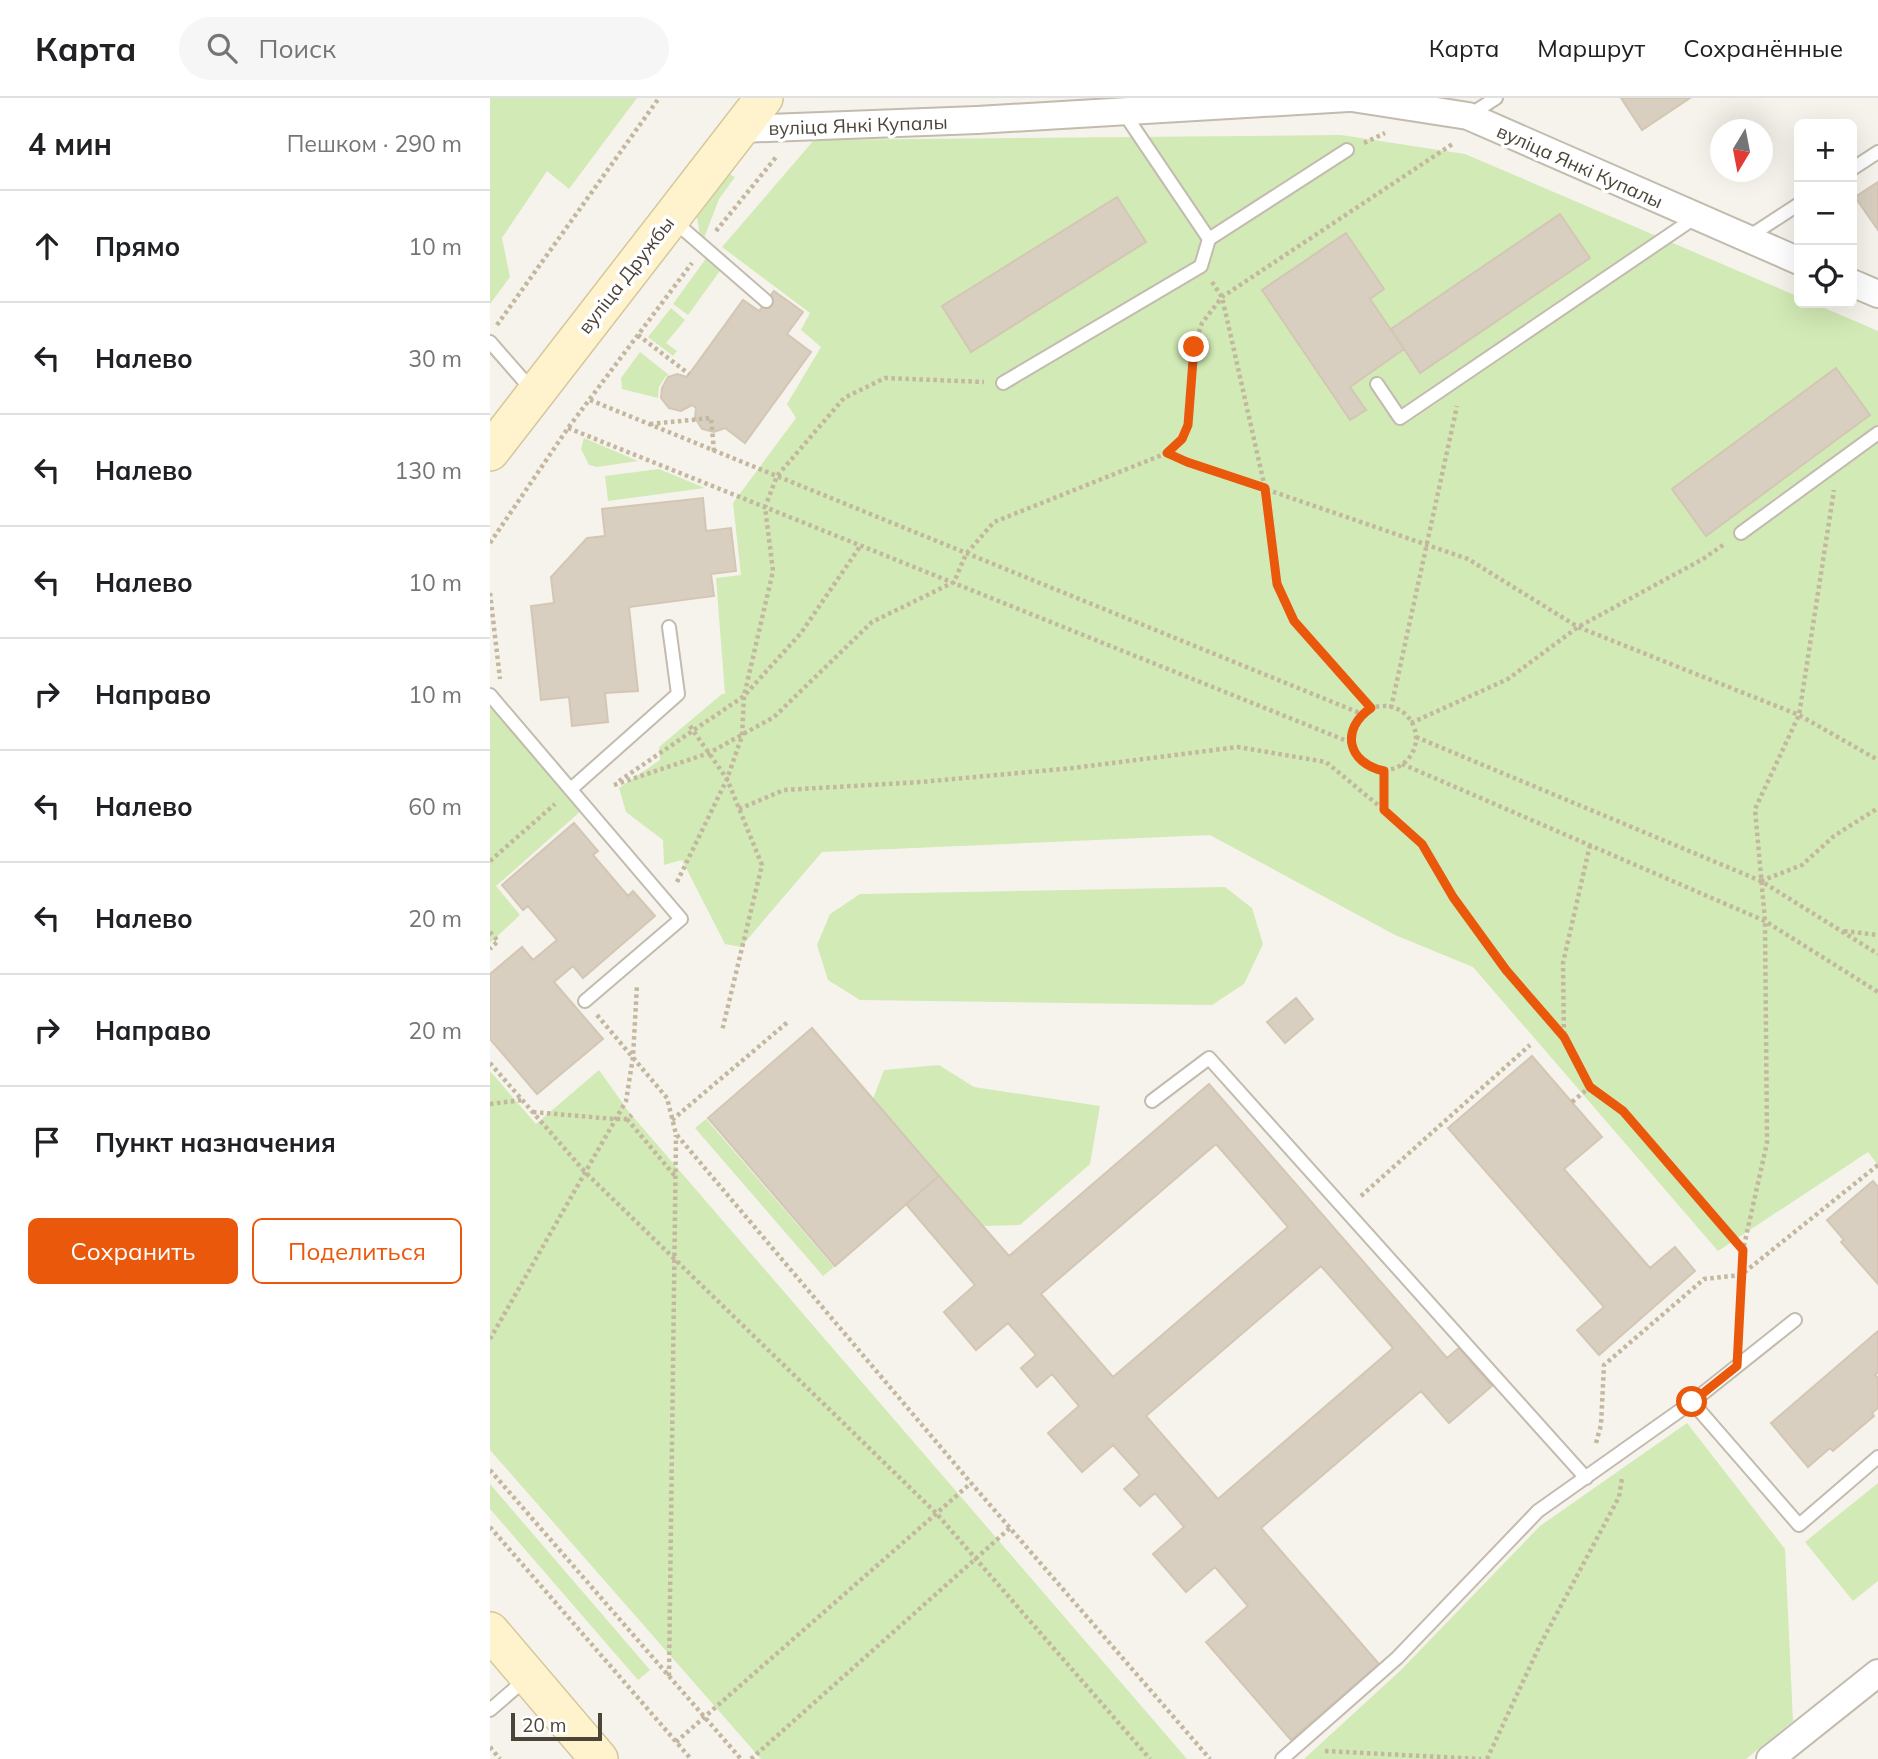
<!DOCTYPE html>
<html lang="ru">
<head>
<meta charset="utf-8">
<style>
  :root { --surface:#fff; --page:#f6f6f6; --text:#202124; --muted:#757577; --line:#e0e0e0; --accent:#ea580c }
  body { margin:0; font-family:Mulish,sans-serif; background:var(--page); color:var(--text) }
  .controls { position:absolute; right:21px; top:21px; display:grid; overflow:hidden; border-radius:10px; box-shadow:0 7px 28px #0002 }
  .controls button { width:63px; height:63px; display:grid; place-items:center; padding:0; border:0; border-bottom:2px solid var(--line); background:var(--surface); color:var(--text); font:35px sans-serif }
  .compass { position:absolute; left:1220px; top:21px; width:63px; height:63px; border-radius:50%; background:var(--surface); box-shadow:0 7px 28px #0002; rotate:190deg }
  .scale { position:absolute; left:21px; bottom:18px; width:91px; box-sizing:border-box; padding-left:7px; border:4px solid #4b4439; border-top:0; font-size:19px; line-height:24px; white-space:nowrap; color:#4b4439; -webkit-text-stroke:5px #fff; paint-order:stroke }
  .stop { position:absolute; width:21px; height:21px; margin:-16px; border:5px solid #ea580c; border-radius:50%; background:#fff }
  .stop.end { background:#ea580c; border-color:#fff; box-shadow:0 2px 7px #0008 }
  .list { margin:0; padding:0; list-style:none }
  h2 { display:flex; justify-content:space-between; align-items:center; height:91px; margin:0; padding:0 28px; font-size:30px }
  h2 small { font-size:23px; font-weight:400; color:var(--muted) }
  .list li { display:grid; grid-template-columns:46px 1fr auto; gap:21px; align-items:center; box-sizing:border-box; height:112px; padding:0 28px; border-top:2px solid var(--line) }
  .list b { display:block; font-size:26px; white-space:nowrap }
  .list em { font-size:23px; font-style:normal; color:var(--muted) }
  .actions { display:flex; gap:14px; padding:21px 28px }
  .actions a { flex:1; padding:16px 0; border:2px solid var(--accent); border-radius:10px; text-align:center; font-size:24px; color:var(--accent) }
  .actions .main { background:var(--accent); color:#fff }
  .icon { flex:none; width:38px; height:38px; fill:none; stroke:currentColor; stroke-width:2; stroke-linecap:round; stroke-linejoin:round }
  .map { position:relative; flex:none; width:1388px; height:1661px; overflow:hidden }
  header { display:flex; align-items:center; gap:42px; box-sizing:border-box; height:98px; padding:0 35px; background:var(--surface); border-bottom:2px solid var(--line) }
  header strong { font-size:33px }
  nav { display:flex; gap:38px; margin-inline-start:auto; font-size:24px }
  .search { width:490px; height:63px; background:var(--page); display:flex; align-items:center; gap:18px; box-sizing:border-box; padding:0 24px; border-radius:38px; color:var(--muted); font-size:26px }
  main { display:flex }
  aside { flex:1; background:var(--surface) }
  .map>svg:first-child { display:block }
  .green { fill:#d2eab5 }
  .building { fill:#d8cfc1; stroke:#d3c7b4; stroke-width:2; fill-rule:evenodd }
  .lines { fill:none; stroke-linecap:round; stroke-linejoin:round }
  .lane-casing { stroke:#c2bbae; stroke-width:16 }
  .street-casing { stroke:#c2bbae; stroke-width:30 }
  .secondary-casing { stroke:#d6c79b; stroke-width:40 }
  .path { stroke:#c4b79f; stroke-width:4.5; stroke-dasharray:3.5 3.5; stroke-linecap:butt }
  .lane { stroke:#fff; stroke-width:12 }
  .street { stroke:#fff; stroke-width:26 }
  .secondary { stroke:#fff3cd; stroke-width:37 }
  .route { stroke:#ea580c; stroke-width:9 }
  .labels { text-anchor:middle; stroke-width:7; stroke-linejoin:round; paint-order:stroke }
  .street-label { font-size:19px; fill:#4b4439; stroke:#fff }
</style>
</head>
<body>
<header>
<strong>Карта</strong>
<div class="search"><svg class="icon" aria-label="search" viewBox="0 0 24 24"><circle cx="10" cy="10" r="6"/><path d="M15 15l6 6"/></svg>Поиск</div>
<nav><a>Карта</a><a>Маршрут</a><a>Сохранённые</a></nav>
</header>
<main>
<aside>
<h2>4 мин<small>Пешком · 290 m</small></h2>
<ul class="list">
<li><svg class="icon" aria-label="ahead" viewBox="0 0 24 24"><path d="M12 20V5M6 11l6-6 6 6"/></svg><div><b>Прямо</b></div><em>10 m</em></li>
<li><svg class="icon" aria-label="left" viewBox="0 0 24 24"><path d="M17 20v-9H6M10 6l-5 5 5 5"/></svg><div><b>Налево</b></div><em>30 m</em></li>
<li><svg class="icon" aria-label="left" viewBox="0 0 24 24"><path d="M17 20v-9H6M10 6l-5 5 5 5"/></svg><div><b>Налево</b></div><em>130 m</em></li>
<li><svg class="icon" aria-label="left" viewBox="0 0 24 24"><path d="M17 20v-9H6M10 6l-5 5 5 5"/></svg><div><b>Налево</b></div><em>10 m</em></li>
<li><svg class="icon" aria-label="right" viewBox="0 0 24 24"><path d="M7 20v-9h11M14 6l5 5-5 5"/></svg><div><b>Направо</b></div><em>10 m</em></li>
<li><svg class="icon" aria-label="left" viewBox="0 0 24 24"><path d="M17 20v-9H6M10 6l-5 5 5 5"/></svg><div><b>Налево</b></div><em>60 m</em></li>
<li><svg class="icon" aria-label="left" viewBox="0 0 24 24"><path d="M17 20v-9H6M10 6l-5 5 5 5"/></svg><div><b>Налево</b></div><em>20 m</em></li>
<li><svg class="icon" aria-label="right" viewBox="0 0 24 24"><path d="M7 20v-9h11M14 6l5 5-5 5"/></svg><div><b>Направо</b></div><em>20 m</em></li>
<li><svg class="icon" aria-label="arrive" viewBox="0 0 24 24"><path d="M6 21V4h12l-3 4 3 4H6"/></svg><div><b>Пункт назначения</b></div></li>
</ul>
<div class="actions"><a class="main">Сохранить</a><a>Поделиться</a></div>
</aside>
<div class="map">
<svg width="1388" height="1661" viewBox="0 0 1388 1661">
  <rect width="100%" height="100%" fill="#f6f3ec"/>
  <path class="green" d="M0,0h147l-68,91 -22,-18 -45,67 8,39 -20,27z
    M851,37l124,19 334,143v6h14l65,28v834l-10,-13 -150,99 -245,-284 -78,-32 -185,-100 -388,17 -81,95 -16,-3 -43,-84 -18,5 -1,-25 -37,-28 -7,-24 41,-28 -1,-13 63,-53h3l-9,-116 25,-3 -8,-72 63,-85 -9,-14 34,-57 -20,-17 9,-17 -88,-66 92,-107z
    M227,70l18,9 -16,22 -15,39 -4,-2 -5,-32z
    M217,159l15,11 -34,47 -15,-11z
    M181,210l14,12 -19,23 11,8 -4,5 -25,-19z
    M150,254l29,23 -3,1 -7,11 -1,11 -36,-9 -1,-11z
    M94,340l54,23 -41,6 -8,-2 -8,-16z
    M169,371l46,19 -97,13 -3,-25z
    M0,608l92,104 -86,76 24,29 -30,28z
    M735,789l27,21 11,36 -19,40 -32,21 -352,-5 -32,-20 -11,-35 13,-31 30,-20z
    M449,967l35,22 126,19 -10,58 -70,61 -37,1 -110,-127 11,-29z
    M109,972l30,42 558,647h-426l-271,-309v-379l46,53z
    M216,1021l128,148 -11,9 -128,-148z
    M1197,1325l98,126 8,172 -47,38h-442l97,-89 139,-144z
    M1388,1385v98l-25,20 -48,-59z
    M0,1386l160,186 -12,10 -148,-171z"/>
  <path class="building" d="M1131,0h69l-48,32z
    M1388,84v48l-23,-33z
    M627,99l29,45 -175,110 -29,-46z
    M1070,116l30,44 -170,115 -29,-44z
    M856,135l38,56 -14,10 34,50 -54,38 16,23 -16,10 -88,-130z
    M284,193l29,21 -16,22 24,18 -66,91 -20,-15 -11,4 -12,-3 -7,-11 1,-10 -4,-3 -11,6 -12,-3 -8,-10 1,-10 6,-11 9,-3 10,3 56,-77 16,11z
    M1346,270l34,47 -164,121 -34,-47z
    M213,400l3,33 25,-3 5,43 -25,3 3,22 -85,11 9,84 -33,2 3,29 -36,4 -3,-29 -28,3 -10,-94 23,-3 -3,-26 36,-39 18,-2 -3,-27z
    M84,725l24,28 -5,4 35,41 5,-5 22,25 -72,62 -10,-12 -19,16 49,57 -66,55 -47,-55v-65l32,-27 11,13 24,-20 -29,-34 -5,4 -21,-25z
    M806,900l17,21 -28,24 -18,-21z
    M322,930l127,148 -104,90 -127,-148z
    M1042,958l70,81 -38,32 86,99 25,-21 20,24 -96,84 -22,-25 27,-23 -156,-179z
    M719,986l238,274 12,-10 33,38 -43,37 -28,-32 -160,137 118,136 -88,76 -85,-98 42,-36 -33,-39 -29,25 -33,-38 31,-27 -29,-34 -15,13 -16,-17 16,-14 -27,-30 -31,27 -34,-39 31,-27 -27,-32 -15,13 -16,-19 15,-13 -28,-32 -32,27 -32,-38 31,-27 -69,-81 33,-28 70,80zM726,1046l72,83 -175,150 -72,-83zM831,1168l72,82 -175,151 -72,-83z
    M1383,1083l5,6v97l-37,-42 3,-2 -17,-20z
    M1388,1233v41l-3,3 3,3v30l-6,5 2,3 -41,35 -3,-3 -22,19 -37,-44z"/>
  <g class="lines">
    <g class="lane-casing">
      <path id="lane" d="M634,15l85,126
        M978,18l28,-18
        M1362,71l26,-17
        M184,123l92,80
        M1257,140l52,-34
        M0,244l42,48
        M513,285l198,-117 8,-27 138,-89
        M887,286l23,34 296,-201
        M1251,435l137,-100
        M0,597l191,224 -96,82
        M81,691l107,-95 -9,-67
        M662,1003l57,-43 377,420
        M1202,1304l103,-82
        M0,1612l37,-32
        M792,1661l115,-101 141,-147 154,-109 107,123 79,-68"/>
    </g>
    <g class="street-casing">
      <path id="street" d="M862,0l116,18 331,145
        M250,31l237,-9 371,-22
        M1362,185l26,11
        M1280,1661l108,-86"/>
    </g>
    <g class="secondary-casing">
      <path id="secondary" d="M0,354l274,-354
        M0,1533l109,128"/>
    </g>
    <path class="path" d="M874,45l21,-10
      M226,133l61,-75
      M722,184l10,15 43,191 12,96 17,37 77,87
      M7,227l162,-227
      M148,237l51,39
      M100,302l772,314
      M160,326l61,-6 3,33
      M78,330l784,315
      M678,355l19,9 281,97 110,68 221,88 79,45
      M0,445l78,-115 124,-165
      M0,495l10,86
      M862 640a32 32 0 1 1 64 0a32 32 0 1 1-64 0Z
      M901,610l66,-302
      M921,625l97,-44 70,-52 125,-68 23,-16
      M200,628l37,53 35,86 -40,166
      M926,639l345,144 117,73
      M912,666l363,157 113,71
      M894,672v40l38,34 31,53 53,73 57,66
      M129,683l125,-85 57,-63 60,-88
      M124,687l95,-32 65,-36 98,-95 82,-40 12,-28 28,-32 173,-69 15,-14 6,-14 6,-78 8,-24 20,-26 232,-154
      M249,711l45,-19 137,-8 152,-14 165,-21 88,15 58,48
      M1100,747l-27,118 1,74 26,50 33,24 119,139
      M0,763l65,-57
      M1271,783l41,-16 32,-29 44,-28
      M187,784l50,-103 15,-43 2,-40 29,-125 -8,-64 12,-31 67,-78 41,-20 99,4
      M1354,833l34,4
      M0,834l8,9 -8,8
      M107,917l70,83 9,36 295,349 239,276
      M0,965l95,109 351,341 214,246
      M1082,1004l18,-15
      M0,1006l32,-4
      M43,1014l81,7h13l5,-4
      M137,1021l48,57
      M182,1022l117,-99
      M871,1098l169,-151
      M1248,1239l5,-87 24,-107 -2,-222 -10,-112 44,-94 35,-225
      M0,1241l136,-238 7,-44 4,-72
      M1106,1345l5,-18 3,-60 100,-86 37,-4 137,-110
      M0,1372l251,289
      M0,1429l201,232
      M179,1578l7,-541
      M186,1644l295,-259
      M0,1649l10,12
      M835,1653l156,8
      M261,1661l259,-231
      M997,1661l53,-114 79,-148 3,-19"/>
    <use href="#lane" class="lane"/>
    <use href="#street" class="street"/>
    <use href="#secondary" class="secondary"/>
  </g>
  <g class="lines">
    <path class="route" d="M704,249l-6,78 -6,14 -15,14 20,9 78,26 12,96 17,37 77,87c-31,21 -24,55 13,63v39l38,34 31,53 53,73 58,67 26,50 33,24 120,139 -6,116 -45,36"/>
  </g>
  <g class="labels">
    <g class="street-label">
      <text transform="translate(368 27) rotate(-2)" y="7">вуліца Янкі Купалы</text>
      <text transform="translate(1090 68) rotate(24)" y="7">вуліца Янкі Купалы</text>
      <text transform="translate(136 177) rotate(-52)" y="7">вуліца Дружбы</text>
    </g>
  </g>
</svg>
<div class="controls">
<button>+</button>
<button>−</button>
<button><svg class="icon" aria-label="locate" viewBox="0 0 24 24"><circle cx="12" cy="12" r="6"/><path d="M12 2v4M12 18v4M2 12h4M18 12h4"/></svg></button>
</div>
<svg class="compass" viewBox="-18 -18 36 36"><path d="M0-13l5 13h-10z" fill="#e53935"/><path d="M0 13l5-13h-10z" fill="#757577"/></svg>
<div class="scale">20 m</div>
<div class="stop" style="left:1202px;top:1304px"></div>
<div class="stop end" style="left:704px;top:249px"></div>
</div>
</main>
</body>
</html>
